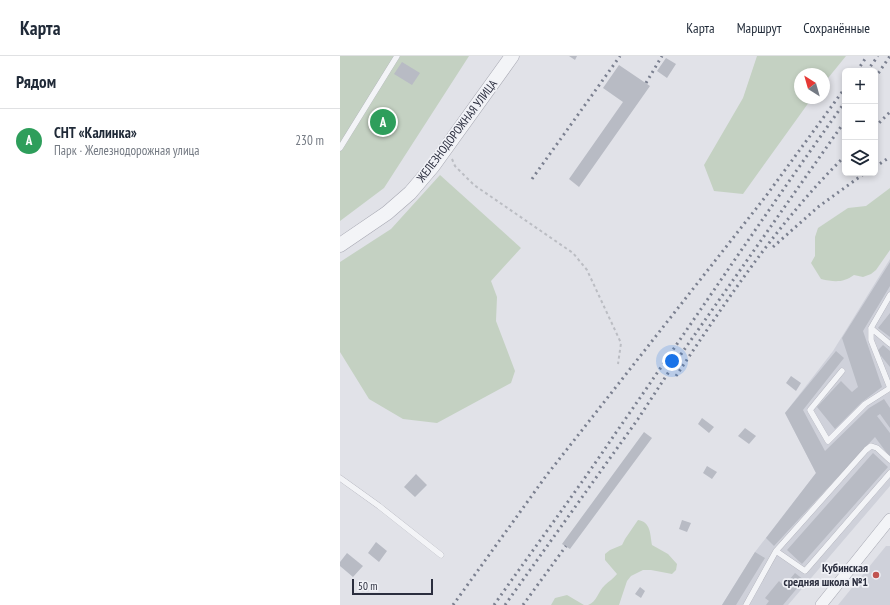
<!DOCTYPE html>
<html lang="ru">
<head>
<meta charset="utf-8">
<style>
  :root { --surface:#fff; --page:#f6f6f7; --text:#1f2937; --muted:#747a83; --line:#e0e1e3; --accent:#c15451 }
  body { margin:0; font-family:"PT Sans Narrow",sans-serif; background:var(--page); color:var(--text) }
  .controls { position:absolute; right:12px; top:12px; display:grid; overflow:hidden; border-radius:6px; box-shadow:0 2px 6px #0003 }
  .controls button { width:36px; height:36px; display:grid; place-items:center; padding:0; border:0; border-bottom:1px solid var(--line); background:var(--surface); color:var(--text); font:20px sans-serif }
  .compass { position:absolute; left:454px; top:12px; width:36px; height:36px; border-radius:50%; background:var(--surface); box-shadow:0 2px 6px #0003; rotate:323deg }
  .scale { position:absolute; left:12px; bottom:10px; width:81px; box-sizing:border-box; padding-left:4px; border:2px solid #2b2e3e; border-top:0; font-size:11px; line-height:14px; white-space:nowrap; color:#2b2e3e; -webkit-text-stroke:3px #f0f1f6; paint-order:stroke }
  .you { position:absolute; left:332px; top:305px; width:14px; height:14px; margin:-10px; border:3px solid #fff; border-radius:50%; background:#1a73e8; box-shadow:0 0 0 6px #1a73e833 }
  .badge { display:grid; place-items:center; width:26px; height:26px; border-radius:50%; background:var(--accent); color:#fff; font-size:13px; font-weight:700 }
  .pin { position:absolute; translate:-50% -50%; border:2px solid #fff; box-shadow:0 1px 4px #0006 }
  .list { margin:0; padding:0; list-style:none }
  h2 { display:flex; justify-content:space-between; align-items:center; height:52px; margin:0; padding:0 16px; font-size:17px }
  h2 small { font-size:13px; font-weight:400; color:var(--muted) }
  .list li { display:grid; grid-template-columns:26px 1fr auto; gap:12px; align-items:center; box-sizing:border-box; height:64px; padding:0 16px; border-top:1px solid var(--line) }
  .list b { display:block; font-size:15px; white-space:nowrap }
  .list p { margin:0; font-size:13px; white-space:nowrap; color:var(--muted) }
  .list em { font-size:13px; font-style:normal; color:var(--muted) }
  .icon { flex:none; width:22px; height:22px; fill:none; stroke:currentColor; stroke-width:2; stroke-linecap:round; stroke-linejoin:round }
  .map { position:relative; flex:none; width:550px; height:549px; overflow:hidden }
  header { display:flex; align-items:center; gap:24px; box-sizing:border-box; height:56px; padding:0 20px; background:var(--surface); border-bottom:1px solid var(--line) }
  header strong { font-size:19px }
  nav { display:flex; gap:22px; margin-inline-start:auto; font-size:14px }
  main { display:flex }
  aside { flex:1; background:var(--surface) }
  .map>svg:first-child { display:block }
  .built { fill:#cfd1da }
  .green { fill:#c4d1c2 }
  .building { fill:#b8bbc4 }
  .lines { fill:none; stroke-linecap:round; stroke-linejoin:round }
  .service-casing { stroke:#a7a8b2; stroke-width:6 }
  .minor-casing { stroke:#a7a8b2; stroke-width:12 }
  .tertiary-casing { stroke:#a7a8b2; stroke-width:15 }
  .path { stroke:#bbbdc3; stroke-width:2; stroke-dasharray:3 3; stroke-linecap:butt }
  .service { stroke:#f3f4f7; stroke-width:5.5 }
  .minor { stroke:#f3f4f7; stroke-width:11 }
  .tertiary { stroke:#f3f4f7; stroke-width:14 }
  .rail { stroke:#7b8090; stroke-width:3; stroke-dasharray:2 4; stroke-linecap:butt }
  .poi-dot { fill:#c15451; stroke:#f0f1f6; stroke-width:1.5 }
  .labels { text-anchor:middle; stroke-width:3.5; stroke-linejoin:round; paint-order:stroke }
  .street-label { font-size:12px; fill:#2b2e3e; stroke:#f0f1f6 }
  .poi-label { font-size:12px; font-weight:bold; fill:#2b2e3e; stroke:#f0f1f6; text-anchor:end }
</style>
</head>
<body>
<header>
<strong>Карта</strong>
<nav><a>Карта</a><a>Маршрут</a><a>Сохранённые</a></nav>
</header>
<main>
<aside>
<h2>Рядом<small></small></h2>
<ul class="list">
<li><span class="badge" style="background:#2e9e5b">A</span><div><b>СНТ «Калинка»</b><p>Парк · Железнодорожная улица</p></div><em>230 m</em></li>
</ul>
</aside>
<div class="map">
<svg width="550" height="549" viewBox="0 0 550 549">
  <rect width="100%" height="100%" fill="#e1e2e8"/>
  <path class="built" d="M550,203v227l-102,119h-66l33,-53 61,-79 -31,-60 48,-62z
    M546,490h4v59h-52z"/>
  <path class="green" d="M0,0h129l-85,132 -44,33z
    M417,0h89l-22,27v-9h-24v24h12l-69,96 -29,-3 -10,-26 39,-67z
    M100,119l81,73 -30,33 6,16 -1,24 19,50 -4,12 -74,40 -34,-4 -34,-20 -29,-47v-90l51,-33z
    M550,132v62l-14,20 -5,4 -8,3 -9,-2c-11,8 -20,7 -33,4l-10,-16 4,-7v-19l3,-9 30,-20 18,-2z
    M298,464c13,2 12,14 14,25l16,9 9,10 -1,6 -4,4 -21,-4h-8l-12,6 -4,5 -8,24h-31c9,-3 10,-14 17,-20 4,-4 8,-6 12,-11l-12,-14v-6l5,-4 12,-5 3,-6z
    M227,539l17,10h-33l4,-7z"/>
  <path class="building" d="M229,0h8l-2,4z
    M326,2l10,6 -9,14 -10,-7z
    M62,6l18,11 -8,12 -18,-11z
    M279,9l31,21 -71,101 -10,-8 54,-77 -20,-14z
    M550,206v24l-27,45 19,56 -20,15 -27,27 -18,-22 24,-26 11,11 6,-5 -16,-49z
    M550,257v24l-12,-9z
    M543,289l7,6v16l-13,-16z
    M496,295l8,7 -41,52 22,41 44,-43 15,-9 6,9v20l-10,-14 -3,2 13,17v22l-1,1 -14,-19 -101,109 -8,-8 50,-65 -31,-60z
    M451,320l10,7 -5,8 -10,-8z
    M362,362l12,9 -5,6 -11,-9z
    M405,372l11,8 -7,8 -11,-8z
    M304,376l8,6 -82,111 -8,-5z
    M533,397l15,14 -86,97 -15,-14z
    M367,410l10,6 -5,7 -9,-6z
    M76,418l11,11 -12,12 -11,-10z
    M342,464l9,3 -4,9 -8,-3z
    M36,486l11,9 -8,11 -11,-9z
    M415,496l10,6 -29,47h-14z
    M7,497l16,13 -10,11 -13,-11v-4z
    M455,517l9,7 -21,25h-17l3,-4 -4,-3 14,-17 5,5z
    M300,531l5,4 -4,7 -6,-4z"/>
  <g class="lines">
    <g class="service-casing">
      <path id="service" d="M0,92l57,-92
        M550,239l-19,33v12l19,48
        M531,272l19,16
        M502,315l-32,39 18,31 37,-37 25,-16
        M0,422l39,28 62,49
        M436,495l29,20 85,-98
        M406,549l30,-54 90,-101 5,-4 6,2 13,12"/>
    </g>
    <g class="minor-casing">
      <path id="minor" d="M481,549l69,-86"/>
    </g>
    <g class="tertiary-casing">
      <path id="tertiary" d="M0,189l47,-32 23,-20 23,-27 79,-110"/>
    </g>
    <path class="path" d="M112,103l3,7 19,19 99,68 14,17 34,73 -3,21"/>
    <use href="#service" class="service"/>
    <use href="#minor" class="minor"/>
    <use href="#tertiary" class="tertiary"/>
    <path class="rail" d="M517,15l10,-15
      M527,15l11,-15
      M535,22l15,-22
      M306,27l16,-27
      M535,71l15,-15
      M535,111l15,-10
      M192,123l88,-123
      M433,191l45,-40 47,-34
      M336,320c51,-76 103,-155 169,-220
      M113,549l93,-129 220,-280 79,-108
      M154,549c40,-57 82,-113 121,-171 77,-111 152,-223 230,-332
      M165,549l133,-186 34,-52 173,-246
      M183,549l43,-59"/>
  </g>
  <circle class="poi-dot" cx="536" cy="519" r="4"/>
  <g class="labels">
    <g class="street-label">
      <text transform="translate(117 75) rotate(-53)" y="4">ЖЕЛЕЗНОДОРОЖНАЯ УЛИЦА</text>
    </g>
    <g class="poi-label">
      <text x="528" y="516">Кубинская<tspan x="528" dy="14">средняя школа №1</tspan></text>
    </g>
  </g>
</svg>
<div class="controls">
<button>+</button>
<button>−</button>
<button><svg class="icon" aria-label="layers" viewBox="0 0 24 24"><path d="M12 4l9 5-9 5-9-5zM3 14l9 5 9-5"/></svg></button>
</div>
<svg class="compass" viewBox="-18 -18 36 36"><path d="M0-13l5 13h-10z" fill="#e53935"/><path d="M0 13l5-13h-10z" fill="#747a83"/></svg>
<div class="scale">50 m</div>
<div class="you"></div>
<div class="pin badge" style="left:43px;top:66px;background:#2e9e5b">A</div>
</div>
</main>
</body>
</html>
